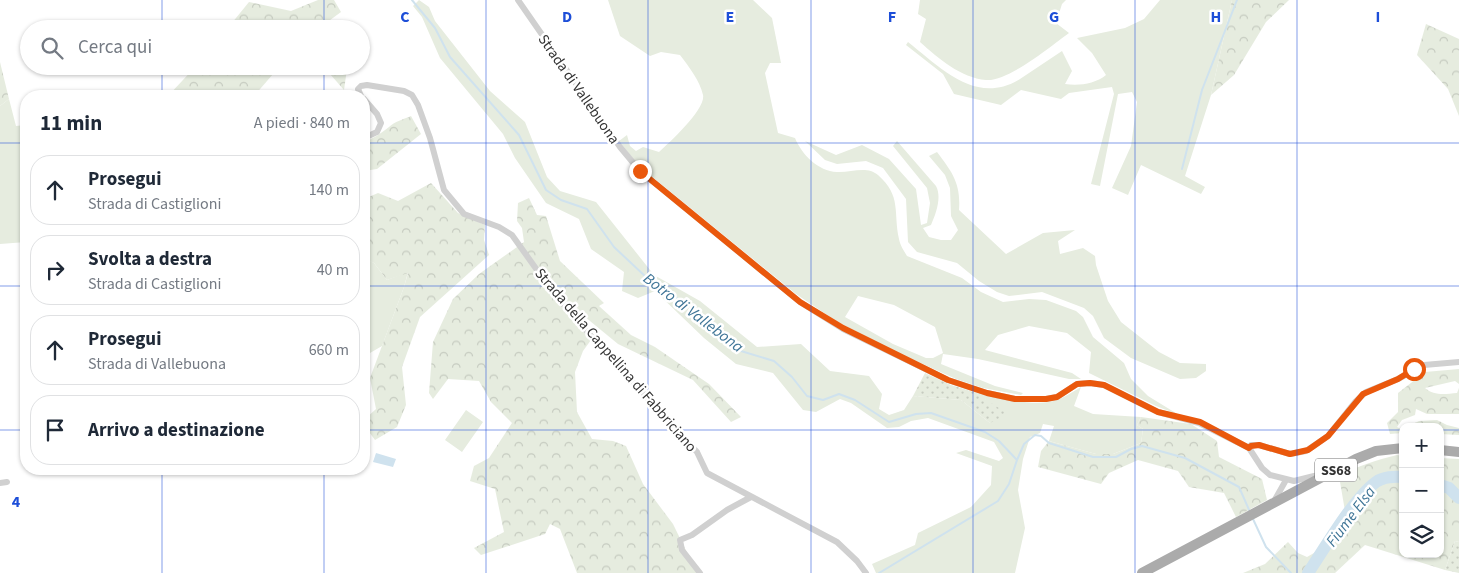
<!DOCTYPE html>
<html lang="it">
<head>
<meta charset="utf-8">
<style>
  :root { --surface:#fff; --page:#f2f2f3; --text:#1f2937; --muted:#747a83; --line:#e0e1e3 }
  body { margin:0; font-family:"Source Sans 3",sans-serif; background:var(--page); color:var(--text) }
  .controls { position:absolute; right:15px; bottom:15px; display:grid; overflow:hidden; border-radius:10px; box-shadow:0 1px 4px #0004 }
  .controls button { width:45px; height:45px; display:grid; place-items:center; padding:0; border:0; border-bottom:1px solid var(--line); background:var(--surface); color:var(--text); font:25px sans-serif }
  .stop { position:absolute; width:15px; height:15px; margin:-11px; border:4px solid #ea580c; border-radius:50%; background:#fff }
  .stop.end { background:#ea580c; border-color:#fff; box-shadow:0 1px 5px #0008 }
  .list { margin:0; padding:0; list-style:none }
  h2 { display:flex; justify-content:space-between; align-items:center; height:65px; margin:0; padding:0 20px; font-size:21px }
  h2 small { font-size:16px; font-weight:400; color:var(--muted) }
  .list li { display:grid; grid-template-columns:32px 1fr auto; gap:15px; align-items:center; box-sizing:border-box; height:70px; margin:0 10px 10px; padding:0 10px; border:1px solid var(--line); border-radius:20px }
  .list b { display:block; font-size:19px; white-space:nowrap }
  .list p { margin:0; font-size:16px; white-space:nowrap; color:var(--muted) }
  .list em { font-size:16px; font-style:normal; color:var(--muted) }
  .icon { flex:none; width:28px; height:28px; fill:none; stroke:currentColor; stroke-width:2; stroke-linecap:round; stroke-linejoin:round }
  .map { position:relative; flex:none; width:1459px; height:573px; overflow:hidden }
  .search { position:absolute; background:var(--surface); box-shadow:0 1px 4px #0004; left:20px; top:20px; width:350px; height:55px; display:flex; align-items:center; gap:12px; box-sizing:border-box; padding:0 18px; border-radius:28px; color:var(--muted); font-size:19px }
  .panel { position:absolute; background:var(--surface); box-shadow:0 1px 4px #0004; left:20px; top:90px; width:350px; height:385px; border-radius:20px }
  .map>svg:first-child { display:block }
  .grass { fill:#e6ecdf; fill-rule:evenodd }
  .forest { fill:url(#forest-crowns) }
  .park { fill:url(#park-dots) }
  .water { fill:#cfe2ee }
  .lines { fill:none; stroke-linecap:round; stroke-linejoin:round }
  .stream { stroke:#cfe2ee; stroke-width:2 }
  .river { stroke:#cfe2ee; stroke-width:12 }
  .minor { stroke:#d0d0d0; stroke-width:6 }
  .primary { stroke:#ababab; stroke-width:10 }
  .route { stroke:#ea580c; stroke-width:6 }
  .grid { fill:none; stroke:#1d4ed8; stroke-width:1; stroke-opacity:0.55 }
  .labels { text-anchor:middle; stroke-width:5; stroke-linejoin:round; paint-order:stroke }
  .shield { fill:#fff; stroke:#707070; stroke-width:1 }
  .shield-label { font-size:14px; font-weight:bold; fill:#333 }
  .street-label { font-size:15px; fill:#333; stroke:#fff }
  .water-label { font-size:16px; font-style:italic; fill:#3f7597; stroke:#fff }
  .grid-label { font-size:16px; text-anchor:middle; font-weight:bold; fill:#1d4ed8; stroke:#fff; stroke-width:5; stroke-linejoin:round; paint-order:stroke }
</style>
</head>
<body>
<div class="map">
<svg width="1459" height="573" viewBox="0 0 1459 573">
  <defs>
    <pattern id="forest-crowns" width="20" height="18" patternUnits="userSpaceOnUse" patternTransform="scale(1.25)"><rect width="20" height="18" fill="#e6ecdf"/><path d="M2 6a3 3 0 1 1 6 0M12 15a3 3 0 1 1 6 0" fill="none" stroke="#c6cbc0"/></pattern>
    <pattern id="park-dots" width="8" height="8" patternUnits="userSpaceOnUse" patternTransform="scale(1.25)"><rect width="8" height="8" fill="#e6ecdf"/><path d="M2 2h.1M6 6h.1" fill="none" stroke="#c6cbc0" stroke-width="1.8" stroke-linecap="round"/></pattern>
  </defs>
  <rect width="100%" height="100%" fill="#fff"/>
  <path class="grass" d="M419,0l10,7 6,14 55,70 35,31 22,55 13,14 36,11 58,73 46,26 57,46 44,-3 29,27 39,5 13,18 -3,15 10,6 15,-5 9,-14 48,4 29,23 -5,-25 2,-2c19,3 43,9 62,6 12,-2 22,-9 32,-15l-7,19 19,8 48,3 -4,8 6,4 -2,14 -28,11h-17l-47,-13 5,-15 -11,-2 -3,9 -10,4 -7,22 -5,31 7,38 -10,45h-139l-4,-9 43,-19 3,-12 53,-26 20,-22 1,-19 -36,-13 10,-3 33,11 4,-3 -9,-16 -66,-24 -17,3 -12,6 -12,1 -36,-25 -11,-4 -24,13 -13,-2 -30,-37 -37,-9 -32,-26 -49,-47 -17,7 -16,-7 2,-19 -33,-23 -12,-30 -33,-16 -31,-45 -12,-24 -63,-76 -18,-41 -9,-11z
    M608,0h145l19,18 9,45h-11l-5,10 13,60 17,5c7,17 23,33 42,34 13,1 30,-7 41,3 24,21 15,38 21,64 1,6 5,12 8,17l55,22 19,14 22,10 26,-3 17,1 30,11 7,6 10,20 31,26 7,16 17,17 31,19 -23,-9 -67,-33 2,-21 -24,-19 -38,-7 -31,9 -13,15 87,23 9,6h-12l-91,-20 -35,-5 -2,10 54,22 28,7 -2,2 -38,-7 -27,-9 -62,-28 -58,-30 -40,-27 -146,-119 -16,-15 -15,-19 8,-6 3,11 6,5 7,-4 16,5c11,-10 47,-43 44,-57 -3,-14 -14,-28 -23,-40l-19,-3 -11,4 -30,-20zM858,296l36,9 41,22 8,26 -10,5h-7l-33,-14 -48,-27z
    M920,0h146l-4,4 -6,19 13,10c-18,13 -61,49 -83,47 -25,-2 -48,-22 -66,-38l6,-23 -8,-5z
    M1160,0h72l-21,95 -26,81 20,11 -4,7 -60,-29 -13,30 -16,-7 19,-42 6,-44 -5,-10 -14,2 -18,92 -9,-2 23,-90 -2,-7 -43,6 -8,6 -40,-9 -20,15 -47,-11 -11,-20 -37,-29 2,-3c33,26 68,64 112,37 14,-9 28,-19 42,-28l10,20 -7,13c14,2 30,0 41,-9l-14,-22 -15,-15 48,-10 19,-9z
    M9,99l7,27 9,-1 -3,19 4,18v80l-26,2v-138z
    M805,141l31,14 26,-10 27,14 27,30 5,36 6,-2 3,-20 -3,-15 -34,-42 4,-5 39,45c6,11 0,28 -5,39l-8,3 6,9 12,3h10l7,-10 -7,-14 -1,-28 -5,-13 -16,-19 8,-4c15,20 24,31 22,58l47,44 37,-21 32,-3 -17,11 2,13 23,-6 12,8 1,9 12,36 13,21 38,30 21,11 26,1v7l-10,7 -16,1 -49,-21 -27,-20 -11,-22 -9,-8 -42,-16 -33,4 -12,-4 -18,-11 -22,-18 -40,-11 -9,-10 -2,-43 -23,-31 -17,-7 -29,3 -12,-4z
    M364,258l10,5 13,17 21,-8 -4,15 -22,59 -12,7h-6z
    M466,410l17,12 -21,30 -17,-12z"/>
  <path class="forest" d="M318,0h16l7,12 -19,14 2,3h-97l22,-27 42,9z
    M1232,0h57l-23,22 -32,53 -23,20z
    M1426,24l33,15v77l-11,-27 -31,-34z
    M0,62l9,37 -9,7z
    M196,66h84l-26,30h-86z
    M323,66h22l2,3 -3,21z
    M411,116l10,18 -44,35 -13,2v-29c10,-4 16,-8 25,-15 5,-5 15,-8 22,-11z
    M431,183l27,30 27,12 -1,15 5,15 -69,62 -18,50 4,38 -9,22 -22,13 -11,-15v-5l12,-11 -6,-31 34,-91 4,-14 -21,7 -13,-17 -10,-4v-60l14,-6 20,8z
    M529,198l8,17 9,1 14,45 44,42 -5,3 32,29 24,12 54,37 32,33 -10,5 -38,-42 -75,-36 -39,-32 -10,5 22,23 -8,11 -8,21 2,40 15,27 21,2 13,5 17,38 30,40 24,49h-120l-17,-44 -10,-5 -5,10 -64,21 -7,-7 30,-16 -9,-43 -25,-8 4,-15 15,-8 23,-35 -21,-21 -12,-21 -31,-2 -15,20 -4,-6 4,-51 20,-43 26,-25 45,-32 -2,-14 -5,-7 1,-18z
    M1459,369v15l-4,-3 -30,7c9,8 20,6 32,5l2,-5v26h-32l-11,-5 -1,6 -13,5 -5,7 6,3v3l-13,1 -3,-11 11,-11v-19l27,-21z
    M1141,417l50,7 26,17 2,16 43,22 5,21 -31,17 -12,-24 -35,-6 -11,-16 -40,-11 -29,13 -8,11 -63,-17 3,-16 8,-10 47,13h17l28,-11 2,-14 -6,-4z
    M1437,420l10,5 12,3v7l-19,-1v-7h-33l12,-6z
    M1397,455l6,1v98h37v-96l19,1v83l-4,-1 -10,29 -80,-25 -30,28h-92l22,-9 23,-22 10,11 9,4 7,-4 6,-5 25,-37 -6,-35c19,-10 37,-16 58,-21z"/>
  <path class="park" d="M925,373l26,12 36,11 -2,3 23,15 -18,9 -29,-23 -48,-4z
    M1455,541l4,1v31l-14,-3z"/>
  <path class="water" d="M376,453l20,6 -3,8 -20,-5z"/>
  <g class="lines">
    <path class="stream" d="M412,0l23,28 15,29 69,78 27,55 15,10 26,9 27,38 32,30 51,35 44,39 33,10 18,16 15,19 16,4 16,-6 16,6 34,22 27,-8 15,-1 54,19 14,9 18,19 7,-16 11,-9 6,1 8,7 44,14h23l15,-8 11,-3 43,12 54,29 11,25
      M1182,169l20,-79 35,-90
      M1253,519l13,28 25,26
      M879,573l119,-72 11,-17 8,-24"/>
    <path class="river" d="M1440,485l9,3 10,10
      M1308,573c17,-25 45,-74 68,-91 7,-5 19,-6 27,-5"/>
    <path class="minor" d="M518,0l102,147 20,24 160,131 43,27 105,51 39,13 28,6h31l11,-2 20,-13 13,-1 14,2 54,27 41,11 50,25
      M361,96l-3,-7 3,-3 6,-1 37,6 8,4 6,10 12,33 14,52 20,24 35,13 13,8 40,56 45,52 100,109 10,21 130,69 20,19 9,12
      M364,99l13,15 4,9 -4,9 -13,6
      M1249,448l2,-3h8l31,9 16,-3 22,-15 27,-34 11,-10 32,-13 26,-14 35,-3
      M1249,448l13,20 8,7 24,6 20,-5 8,-1
      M0,483l7,-1
      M1273,503l13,-23
      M700,573l-18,-23 -2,-10 12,-5 35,-25 24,-13"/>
    <path class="primary" d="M1440,450l19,2
      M1142,573l214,-114 20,-8 27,-3"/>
  </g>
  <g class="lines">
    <path class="route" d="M640,171l160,131 43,26 105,52 39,13 28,6h31l11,-2 20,-13 13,-1 14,2 54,27 42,10 49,26 2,-2 8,-1 31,9 18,-4 20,-14 35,-42 35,-15 16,-10"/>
  </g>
  <path class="grid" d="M162,0v29M324,0v29M486,0v573M648,0v573M811,0v573M973,0v573M1135,0v573M1297,0v573M162,66v30M324,66v30M0,143h26M364,143h1095M0,286h26M364,286h1095M0,430h26M364,430h1039M1440,430h19M162,469v104M324,469v104"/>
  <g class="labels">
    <rect class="shield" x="1315" y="458.5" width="42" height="23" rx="4"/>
    <g class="shield-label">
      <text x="1336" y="475">SS68</text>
    </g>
    <g class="street-label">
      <text transform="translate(579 89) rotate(55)" y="5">Strada di Vallebuona</text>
      <text transform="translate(616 360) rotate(49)" y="5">Strada della Cappellina di Fabbriciano</text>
    </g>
    <g class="water-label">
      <text transform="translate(694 312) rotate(37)" y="6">Botro di Vallebona</text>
      <text transform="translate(1350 516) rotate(-53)" y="6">Fiume Elsa</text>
    </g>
  </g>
  <g class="grid-label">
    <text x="405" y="22">C</text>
    <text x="567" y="22">D</text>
    <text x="730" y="22">E</text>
    <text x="892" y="22">F</text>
    <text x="1054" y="22">G</text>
    <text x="1216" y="22">H</text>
    <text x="1378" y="22">I</text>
    <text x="16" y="507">4</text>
  </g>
</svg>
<div class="controls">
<button>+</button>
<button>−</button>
<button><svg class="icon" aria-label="layers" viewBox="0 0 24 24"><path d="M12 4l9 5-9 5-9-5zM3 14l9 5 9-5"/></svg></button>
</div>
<div class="stop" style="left:1414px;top:369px"></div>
<div class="stop end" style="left:640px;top:171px"></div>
<div class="search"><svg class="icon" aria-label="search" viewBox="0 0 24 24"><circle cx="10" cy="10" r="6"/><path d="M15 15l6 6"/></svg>Cerca qui</div>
<section class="panel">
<h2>11 min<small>A piedi · 840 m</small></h2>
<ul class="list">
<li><svg class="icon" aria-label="ahead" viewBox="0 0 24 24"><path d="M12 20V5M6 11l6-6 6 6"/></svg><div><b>Prosegui</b><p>Strada di Castiglioni</p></div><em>140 m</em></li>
<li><svg class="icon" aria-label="right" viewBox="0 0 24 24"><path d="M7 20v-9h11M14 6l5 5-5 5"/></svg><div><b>Svolta a destra</b><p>Strada di Castiglioni</p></div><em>40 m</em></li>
<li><svg class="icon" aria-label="ahead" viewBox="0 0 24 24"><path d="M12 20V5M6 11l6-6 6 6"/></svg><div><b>Prosegui</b><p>Strada di Vallebuona</p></div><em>660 m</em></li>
<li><svg class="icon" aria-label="arrive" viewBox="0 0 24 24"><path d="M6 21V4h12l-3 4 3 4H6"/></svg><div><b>Arrivo a destinazione</b></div></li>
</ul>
</section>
</div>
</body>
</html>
